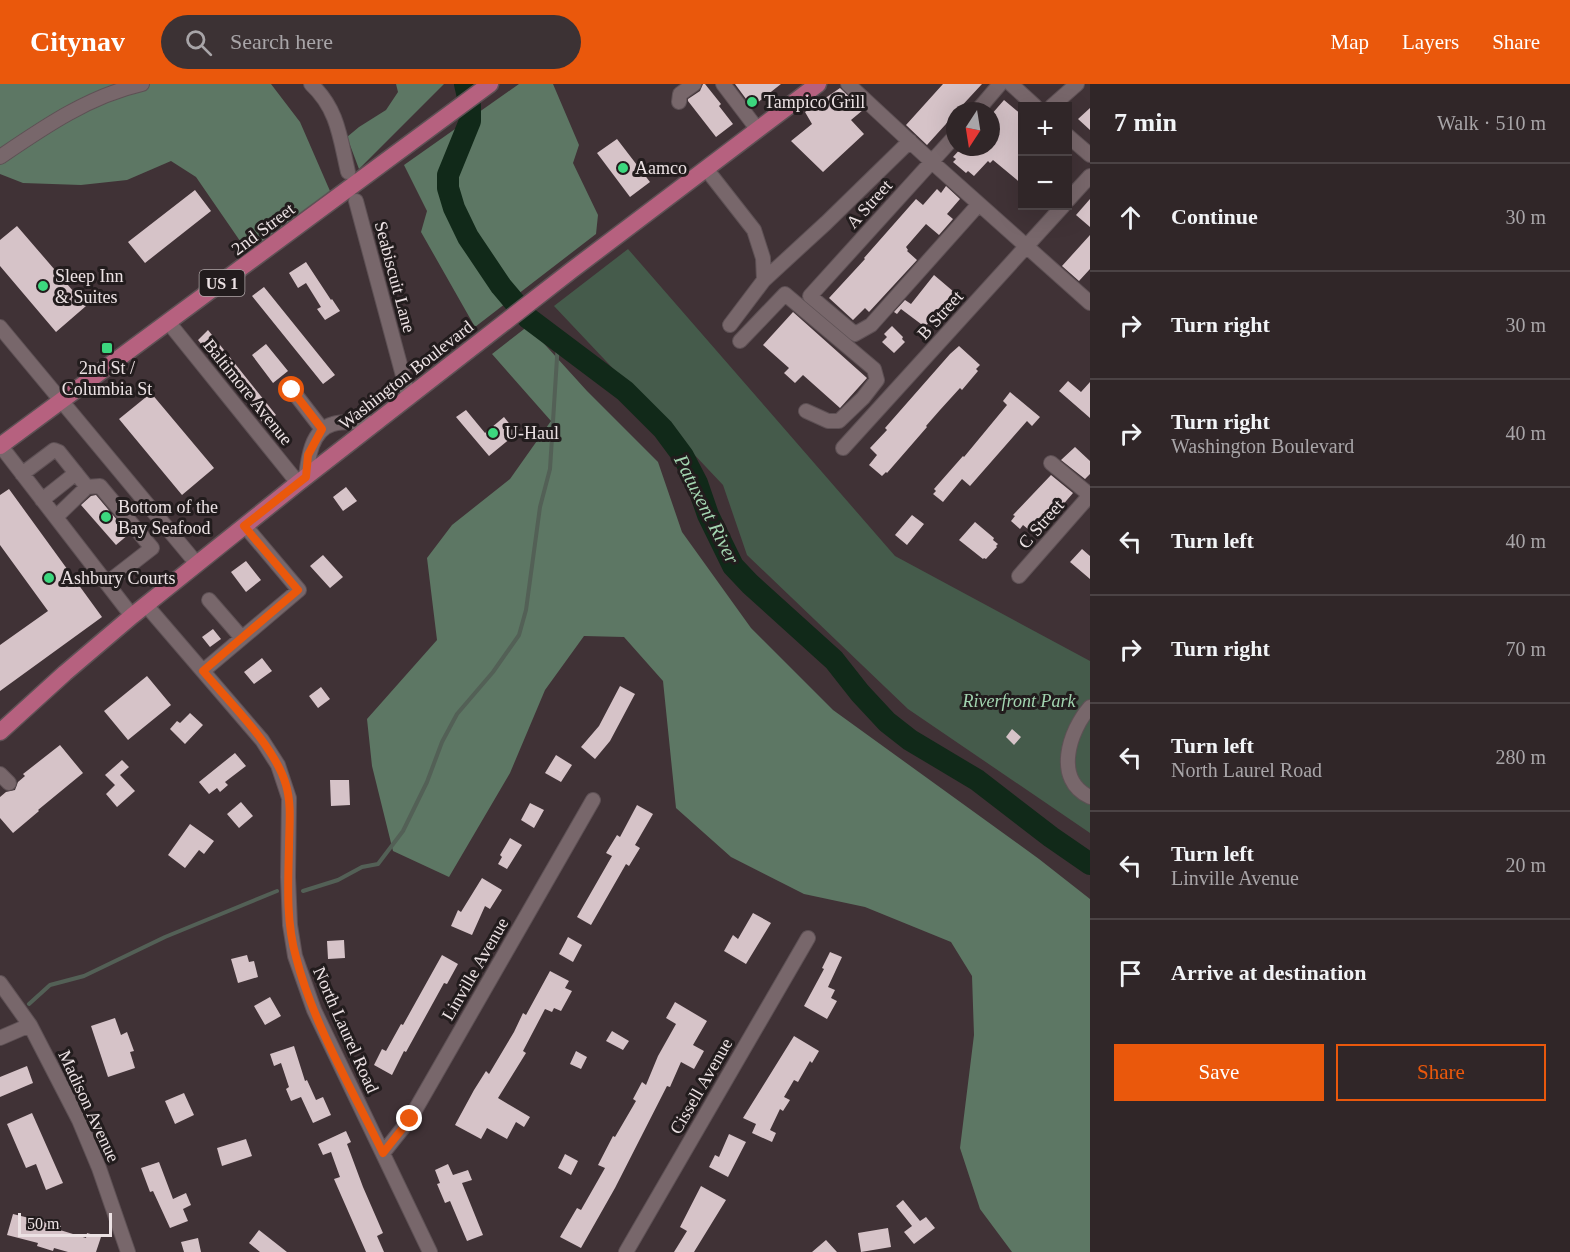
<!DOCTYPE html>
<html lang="en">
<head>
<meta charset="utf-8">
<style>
  :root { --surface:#302628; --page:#3c3234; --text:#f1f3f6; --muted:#a8a5a8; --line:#4b4345; --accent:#ea580c }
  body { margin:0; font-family:Georgia,serif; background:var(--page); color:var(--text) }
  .controls { position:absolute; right:18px; top:18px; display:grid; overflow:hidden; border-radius:0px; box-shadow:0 6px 24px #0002 }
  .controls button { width:54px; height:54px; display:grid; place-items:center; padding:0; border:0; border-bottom:2px solid var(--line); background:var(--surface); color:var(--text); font:30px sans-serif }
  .compass { position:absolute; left:946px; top:18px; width:54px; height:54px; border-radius:50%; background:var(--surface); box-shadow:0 6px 24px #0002; rotate:192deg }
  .scale { position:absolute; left:18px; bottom:15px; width:94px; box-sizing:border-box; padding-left:6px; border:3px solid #ece2e4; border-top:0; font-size:16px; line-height:21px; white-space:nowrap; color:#ece2e4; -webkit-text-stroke:4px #221c1d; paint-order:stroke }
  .stop { position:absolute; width:18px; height:18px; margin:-14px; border:4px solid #ea580c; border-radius:50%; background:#fff }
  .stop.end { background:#ea580c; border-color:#fff; box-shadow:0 2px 6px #0008 }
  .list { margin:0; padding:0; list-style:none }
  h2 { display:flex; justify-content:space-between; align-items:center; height:78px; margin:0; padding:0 24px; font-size:26px }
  h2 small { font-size:20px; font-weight:400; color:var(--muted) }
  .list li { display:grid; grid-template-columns:39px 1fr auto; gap:18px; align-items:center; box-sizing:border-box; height:108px; padding:0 24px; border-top:2px solid var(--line) }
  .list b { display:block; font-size:22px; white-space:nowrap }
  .list p { margin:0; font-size:20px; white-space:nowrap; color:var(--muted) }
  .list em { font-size:20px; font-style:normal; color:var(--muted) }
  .actions { display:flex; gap:12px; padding:18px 24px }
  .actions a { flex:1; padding:14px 0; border:2px solid var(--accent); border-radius:0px; text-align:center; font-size:21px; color:var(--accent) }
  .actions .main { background:var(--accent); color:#fff }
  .icon { flex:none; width:33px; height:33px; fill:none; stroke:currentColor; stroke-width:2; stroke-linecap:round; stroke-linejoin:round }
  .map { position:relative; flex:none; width:1090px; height:1168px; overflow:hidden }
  header { display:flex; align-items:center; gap:36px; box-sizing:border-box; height:84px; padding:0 30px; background:var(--accent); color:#fff }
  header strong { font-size:28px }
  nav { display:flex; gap:33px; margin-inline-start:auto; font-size:21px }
  .search { width:420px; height:54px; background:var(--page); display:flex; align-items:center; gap:15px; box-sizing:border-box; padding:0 21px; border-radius:33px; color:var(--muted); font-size:22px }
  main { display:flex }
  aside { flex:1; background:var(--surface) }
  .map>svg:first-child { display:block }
  .green { fill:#455b4b }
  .forest { fill:#5d7764 }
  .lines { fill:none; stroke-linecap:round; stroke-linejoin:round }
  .stream { stroke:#536056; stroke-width:4 }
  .river { stroke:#112919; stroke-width:22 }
  .building { fill:#d6c3c8 }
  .minor-casing { stroke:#5e5155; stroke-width:16 }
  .major-casing { stroke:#5e5155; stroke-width:19 }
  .minor { stroke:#78676b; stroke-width:14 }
  .major { stroke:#b6617f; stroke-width:16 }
  .route { stroke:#ea580c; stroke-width:8 }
  .poi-dot { fill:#3cd77e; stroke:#221c1d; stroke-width:2 }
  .labels { text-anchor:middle; stroke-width:6; stroke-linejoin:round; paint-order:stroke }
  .shield { fill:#221c1d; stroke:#afa7a8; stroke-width:1.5 }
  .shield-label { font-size:16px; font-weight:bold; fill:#ece2e4 }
  .poi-label { font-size:18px; fill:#ece2e4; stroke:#221c1d; text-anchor:start }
  .street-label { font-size:18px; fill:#ece2e4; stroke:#221c1d }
  .park-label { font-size:18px; font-style:italic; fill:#a2d4b0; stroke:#221c1d }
  .water-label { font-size:20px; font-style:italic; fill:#a4d6b1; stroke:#221c1d }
</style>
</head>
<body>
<header>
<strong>Citynav</strong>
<div class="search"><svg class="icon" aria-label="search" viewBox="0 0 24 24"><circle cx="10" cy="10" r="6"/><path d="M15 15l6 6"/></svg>Search here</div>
<nav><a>Map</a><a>Layers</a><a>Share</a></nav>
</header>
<main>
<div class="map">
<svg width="1090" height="1168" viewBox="0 0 1090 1168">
  <rect width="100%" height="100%" fill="#403236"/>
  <path class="green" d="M628,165l267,307 195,105v172l-182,-124 -161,-154 -24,-70 -169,-179z"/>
  <path class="forest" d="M0,0h271l29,38 30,69 -81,63 -53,-77 -25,-16 -44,19 -46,5 -58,-2 -23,-9z
    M396,0h48l-85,85 -12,-32 12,-10 27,-17 12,-18z
    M519,0h34l26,61 -6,18 25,52 -2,19 -121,93 -54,-95 6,-21 -23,-46z
    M528,242l59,65 71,71 24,70 69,96 82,82 206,149 51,40v353h-78l-32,-43 -20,-61 14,-113 -2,-59 -21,-34 -86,-35 -61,-13 -73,-37 -55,-49 -13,-127 -39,-44 -40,-1 -39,54 -35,83 -61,104 -56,-26 -21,-85 -5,-47 70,-79 -10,-82 25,-33 58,-46 41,-58 -59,-67z"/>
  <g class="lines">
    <path class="stream" d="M303,807l35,-11 24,-13 16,-3 25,-33 24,-49 15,-40 15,-28 36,-42 26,-37 7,-25 14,-103 10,-38 8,-127
      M29,920l21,-19 34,-9 81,-39 112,-46"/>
    <path class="river" d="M465,0l5,22v15l-22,54v13l6,20 14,29 33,49 27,32 97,73 38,38 20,27 14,27 11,32 25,51 17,18 84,76 26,33 27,29 23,18 67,40 74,57 39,27"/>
  </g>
  <path class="building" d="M703,0h2l16,20 -2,2 14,18 -17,13 -28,-36v-2l12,-8z
    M735,0h46l-29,23z
    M943,0h39l-25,27h-2v3l-28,31 -21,-20z
    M840,4l23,22 -12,10 13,14 -41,38 -32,-31 21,-17 -7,-12z
    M1004,16l19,16v69l-30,-25 -3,3 -2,-2 -14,15 -6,-5 -2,2 -13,-11 3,-3 -3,-2 9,-10h29v-32z
    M1090,24v22l-12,-11z
    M617,55l33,43 -20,15 -33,-44z
    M946,102l14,13 -13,15 6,5 -14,16 -13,-11 -20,23 2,3 -1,1 10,9 -48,52 -4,-4 -12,12 -24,-22 36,-39 -1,-1 52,-59 7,6 14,-16 4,4z
    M195,106l16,21 -66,52 -17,-21z
    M1090,115v28l-14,-12z
    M17,142l69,80 -30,26 -56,-66v-26z
    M1090,151v34l-11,12 -17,-15z
    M306,178l25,38 1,-1 8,12 -15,9 -8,-11 4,-2 -15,-24 -8,5 -9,-15z
    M934,191l20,17 -29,35 -24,-18 -4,5 -3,-2 11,-12 6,4z
    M264,203l71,88 -12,9 -71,-88z
    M793,228l74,66 -27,30 -37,-33 -8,8 -11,-10 5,-5 -26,-23z
    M892,242l11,11 -1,2 3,3 -11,11 -12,-11 5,-5 -3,-3z
    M208,246l68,85 -12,9 -66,-84z
    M266,260l22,27 -15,12 -21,-28z
    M959,262l21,19 -4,4 2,2 -16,19 -2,-2 -20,22 -14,16 1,1 -40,46 -1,-1 -4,4 -13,-11 8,-10 -7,-7 17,-18 -2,-2 65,-74z
    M1068,297l13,11 9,-10v36l-31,-27z
    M1010,308l30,25 -8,9 -5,-5 -57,65 -8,-7 -19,23 -10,-8 3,-3 -2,-2 29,-33 1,1 43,-52 -4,-4z
    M151,309l63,75 -32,27 -63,-76z
    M466,326l19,23 19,-16 13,16 -28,23 -33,-39z
    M1075,363l15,14v13l-5,5 -24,-19z
    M1051,391l22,18 -30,35 -2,-2 -7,8 -11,-9 -3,4 -9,-8 4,-5 -2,-1z
    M346,403l11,14 -14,10 -10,-14z
    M9,405l93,128 -102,74v-46l48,-34 -48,-66v-50z
    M96,411l33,39 -13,11 -35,-40 10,-9z
    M912,431l12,9 -17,21 -12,-10z
    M975,438l19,16 -1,2 5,4 -2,2 1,1 -11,12 -2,-1 -1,1 -24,-19z
    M1082,465l8,7v23l-20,-17z
    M323,471l20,22 -13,11 -20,-22z
    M246,477l15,19 -15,12 -15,-20z
    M213,545l8,10 -11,8 -8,-10z
    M262,574l10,13 -18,13 -10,-12z
    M147,592l24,29 -43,35 -24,-29z
    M620,602l15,8 -25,47 -15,18 -14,-12 18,-21z
    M321,603l9,12 -12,9 -9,-12z
    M190,629l13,12 -18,19 -15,-15 7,-8 3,2z
    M1012,645l9,8 -7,8 -8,-8z
    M60,661l23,28 -45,37 1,1 -26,22 -13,-15v-21l6,-5 9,-2 3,-8 7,-6 -2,-2z
    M235,669l11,13 -21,16 3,3 -8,7 -3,-4 -8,6 -10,-12z
    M556,671l16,10 -11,17 -16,-9z
    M122,676l7,7 -9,8 15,16 -18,16 -11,-13 9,-9 -10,-10z
    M330,696h19l1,25 -19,1z
    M241,718l12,14 -14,12 -12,-14z
    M530,719l14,7 -10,18 -13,-8z
    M637,721l16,9 -18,31 5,3 -11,18 -3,-2 -35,61 -14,-8 35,-61 -6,-3 11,-18 3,2z
    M190,740l24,17 -10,13 -5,-4 -14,18 -17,-13z
    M510,754l12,7 -15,24 -9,-5 4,-7 -2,-2z
    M482,794l20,12 -12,19 -5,-3 -13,29 -21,-9 7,-16 3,2z
    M753,829l18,10 -25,41 -22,-13 9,-16 5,4z
    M568,853l14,8 -9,17 -14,-8z
    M344,856l1,18 -17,1 -1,-18z
    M830,868l12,5 -14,30 7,3 -4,8 6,3 -10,18 -23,-13 20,-37 -2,-1z
    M247,871l2,7 5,-1 4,16 -20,6 -7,-24z
    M442,871l16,9 -11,20 -3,-1 -38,69 -2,-1 -12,24 -18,-10 8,-16 4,2 15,-27 2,1z
    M550,887l19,10 -4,7 7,3 -11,20 -7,-3 -2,4 -7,-3 -22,42 3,2 -28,45 32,19 -6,10 -8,-5 -9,17 -20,-11 -6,11 -26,-14 19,-35 12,-19 3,3 25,-42 9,-19 3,2z
    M270,913l11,19 -16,9 -11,-19z
    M675,918l32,19 -14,24 11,6 -10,18 -13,-7 -11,25 -3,-1 -52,102 -34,60 -21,-11 17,-29 4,2 24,-42 -7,-3 15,-29 2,1 21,-36 -3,-2 9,-17 4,3 12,-29 18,-32 -10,-6z
    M115,934l6,17 6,-3 7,19 -4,1 5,16 -27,9 -17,-51z
    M612,947l17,10 -6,9 -17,-9z
    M794,952l25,15 -7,12 -2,-2 -12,21 -4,-2 -10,17 6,3 -7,11 -3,-2 -10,21 6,3 -4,9 -20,-9 4,-9 -13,-6z
    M294,962l11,35 2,-1 9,20 7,-3 8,18 -18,8 -12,-26 -10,4 -5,-12 3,-2 -8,-24 -7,3 -4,-12z
    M576,967l11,6 -6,12 -11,-5z
    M27,982l6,17 -33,14v-20z
    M184,1009l10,22 -19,9 -10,-23z
    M32,1029l31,70 -17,7 -10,-26 -10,4 -19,-44z
    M346,1047l5,11 -4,2 16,43 20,46 -6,3 7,16h-18l-29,-66 -3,-7 6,-2 -9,-25 -8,3 -5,-11z
    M729,1050l17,8 -18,35 -19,-10 6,-12 4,2z
    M246,1055l6,17 -30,10 -5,-18z
    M565,1070l13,7 -7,14 -13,-7z
    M159,1078l14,37 13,-6 5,12 -8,4 5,12 -18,7 -17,-37 -3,1 -9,-24z
    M448,1080l5,11 15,-5 4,10 -10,3 21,52 -16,6 -17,-40 -5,2 -8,-19 3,-1 -5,-13z
    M701,1102l25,14 -32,52h-20l13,-21 -7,-4z
    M903,1116l17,21 6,-4 9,11 -21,16 -10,-12 8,-6 -16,-20z
    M13,1130l48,12 -1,4 26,8 1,-5 14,4 -5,15h-28l-14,-4 -1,3 -16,-5 1,-3 -31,-8z
    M888,1144l3,19 -30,5 -3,-19z
    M259,1146l28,22h-27l-11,-9z
    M198,1154l3,14h-17l-3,-10z
    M826,1156l11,12h-25z"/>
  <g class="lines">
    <g class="minor-casing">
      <path id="minor" d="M311,0c27,25 29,54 37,88
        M723,0l35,46
        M848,0l84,78 158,141
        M1011,0l24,22
        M679,18l1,-8 14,-10
        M1052,22l25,-22
        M977,27l23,-27
        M955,52l-145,160 45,38 16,-9 108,-121
        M1068,52l22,19
        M0,73c44,-30 89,-61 142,-73
        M707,86l47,60 9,28 1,22 -34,45
        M1068,116l22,-24
        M356,117l53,197
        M764,196l62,-57 84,-82
        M169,239l129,160
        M0,243l197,237
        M740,257l45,-47 89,75 3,11 -14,18 -24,23h-11l-22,-10
        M292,306l30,39
        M0,361l132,171
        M843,364l220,-242
        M1051,379l39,32
        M22,390l32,-24 5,2 28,35 13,-1 52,62 -45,35
        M306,393c2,-18 5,-47 27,-53 13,-4 30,-1 44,-1
        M42,416l34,-27
        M56,433l31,-30
        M1019,492l71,-81
        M209,516l33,38
        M146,521l116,135 16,25 11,33 -1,79 2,48 5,31 19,54 116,242
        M203,587l96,-81 -54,-64
        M1090,623c-21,24 -37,73 0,90
        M0,690l9,9
        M0,899l30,42 49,95 20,48 29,84
        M0,954l30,-13
        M383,1069l27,-34 183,-319
        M626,1168l182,-314"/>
    </g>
    <g class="major-casing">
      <path id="major" d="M0,362l490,-362
        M0,648l65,-59 67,-57 166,-133 274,-213 246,-186"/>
    </g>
    <use href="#minor" class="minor"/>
    <use href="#major" class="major"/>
  </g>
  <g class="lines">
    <path class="route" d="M292,306l30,39 -14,26 -2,22 -62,49 54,64 -95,81c26,31 72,75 83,114 6,20 3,42 3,63 -1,36 -3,74 7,109 17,67 57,134 87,196l27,-34"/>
  </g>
  <g class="poi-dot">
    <circle cx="752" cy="18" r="6"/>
    <circle cx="623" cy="84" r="6"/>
    <circle cx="43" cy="202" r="6"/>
    <rect x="101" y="258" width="12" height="12" rx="3"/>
    <circle cx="493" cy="349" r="6"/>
    <circle cx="106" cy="433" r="6"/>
    <circle cx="49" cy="494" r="6"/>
  </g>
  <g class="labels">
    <rect class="shield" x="199.5" y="186" width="45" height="26" rx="4.5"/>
    <g class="shield-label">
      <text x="222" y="205">US 1</text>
    </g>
    <g class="poi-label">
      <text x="764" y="24">Tampico Grill</text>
      <text x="635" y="90">Aamco</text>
      <text x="55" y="198">Sleep Inn<tspan x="55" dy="21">&amp; Suites</tspan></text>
      <text x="107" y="290" text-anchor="middle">2nd St /<tspan x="107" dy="21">Columbia St</tspan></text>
      <text x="505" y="355">U-Haul</text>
      <text x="118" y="429">Bottom of the<tspan x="118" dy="21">Bay Seafood</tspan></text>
      <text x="61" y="500">Ashbury Courts</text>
    </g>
    <g class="street-label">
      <text transform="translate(869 120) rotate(-48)" y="6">A Street</text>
      <text transform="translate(263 145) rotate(-37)" y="6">2nd Street</text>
      <text transform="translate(395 193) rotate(75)" y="6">Seabiscuit Lane</text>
      <text transform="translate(940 231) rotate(-48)" y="6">B Street</text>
      <text transform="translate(406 291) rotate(-38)" y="6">Washington Boulevard</text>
      <text transform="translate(248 308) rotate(51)" y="6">Baltimore Avenue</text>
      <text transform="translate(1041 440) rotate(-49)" y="6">C Street</text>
      <text transform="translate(475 885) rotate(-60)" y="6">Linville Avenue</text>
      <text transform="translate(346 946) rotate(66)" y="6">North Laurel Road</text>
      <text transform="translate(701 1002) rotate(-60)" y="6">Cissell Avenue</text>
      <text transform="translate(89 1022) rotate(65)" y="6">Madison Avenue</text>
    </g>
    <g class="park-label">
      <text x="1019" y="623">Riverfront Park</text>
    </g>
    <g class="water-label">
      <text transform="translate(707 425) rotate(63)" y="7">Patuxent River</text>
    </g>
  </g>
</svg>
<div class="controls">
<button>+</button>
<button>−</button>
</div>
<svg class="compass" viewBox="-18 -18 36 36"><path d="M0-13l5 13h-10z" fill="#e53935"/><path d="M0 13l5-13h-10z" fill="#a8a5a8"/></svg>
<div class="scale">50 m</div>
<div class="stop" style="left:292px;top:306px"></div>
<div class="stop end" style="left:410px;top:1035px"></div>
</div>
<aside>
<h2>7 min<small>Walk · 510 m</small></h2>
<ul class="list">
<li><svg class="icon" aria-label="ahead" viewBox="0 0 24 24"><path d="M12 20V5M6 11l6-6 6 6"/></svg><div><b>Continue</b></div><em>30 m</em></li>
<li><svg class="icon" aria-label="right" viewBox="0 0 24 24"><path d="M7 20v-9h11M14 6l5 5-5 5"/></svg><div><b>Turn right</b></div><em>30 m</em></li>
<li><svg class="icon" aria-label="right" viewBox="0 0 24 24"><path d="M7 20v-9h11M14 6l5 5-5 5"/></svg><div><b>Turn right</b><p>Washington Boulevard</p></div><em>40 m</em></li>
<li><svg class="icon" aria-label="left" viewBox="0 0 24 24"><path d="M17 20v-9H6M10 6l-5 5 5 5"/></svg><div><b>Turn left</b></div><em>40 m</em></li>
<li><svg class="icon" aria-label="right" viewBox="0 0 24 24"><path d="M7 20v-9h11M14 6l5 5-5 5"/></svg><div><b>Turn right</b></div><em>70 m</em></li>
<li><svg class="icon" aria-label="left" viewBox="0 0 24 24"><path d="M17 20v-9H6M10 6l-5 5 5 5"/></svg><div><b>Turn left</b><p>North Laurel Road</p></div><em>280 m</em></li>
<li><svg class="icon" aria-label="left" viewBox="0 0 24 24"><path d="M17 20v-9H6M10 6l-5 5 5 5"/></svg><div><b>Turn left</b><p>Linville Avenue</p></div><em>20 m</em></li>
<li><svg class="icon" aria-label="arrive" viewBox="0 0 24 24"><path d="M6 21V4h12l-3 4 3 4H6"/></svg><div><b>Arrive at destination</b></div></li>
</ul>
<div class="actions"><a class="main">Save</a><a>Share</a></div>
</aside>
</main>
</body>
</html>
